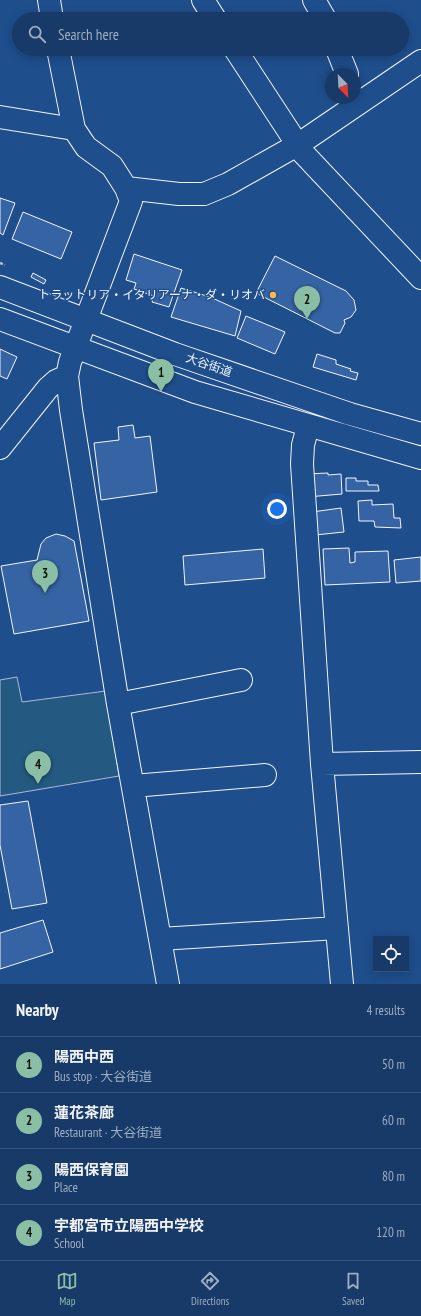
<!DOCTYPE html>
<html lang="en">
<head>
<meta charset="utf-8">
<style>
  :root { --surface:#173a69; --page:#20416f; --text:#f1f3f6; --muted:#9eadc0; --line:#36547d; --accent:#8abfa5 }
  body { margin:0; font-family:"PT Sans Narrow","Noto Sans JP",sans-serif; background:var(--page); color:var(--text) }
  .controls { position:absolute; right:12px; bottom:12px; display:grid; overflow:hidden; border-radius:0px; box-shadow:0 2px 10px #0003 }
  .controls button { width:36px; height:36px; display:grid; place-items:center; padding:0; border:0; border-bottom:1px solid var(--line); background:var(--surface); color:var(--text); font:20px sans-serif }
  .compass { position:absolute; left:325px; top:68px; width:36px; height:36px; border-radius:50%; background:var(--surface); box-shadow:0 2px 10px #0003; rotate:156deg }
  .you { position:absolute; left:277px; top:509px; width:14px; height:14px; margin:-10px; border:3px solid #fff; border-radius:50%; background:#1a73e8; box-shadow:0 0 0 6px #1a73e833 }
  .badge { display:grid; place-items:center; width:26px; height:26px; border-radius:50%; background:var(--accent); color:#111; font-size:13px; font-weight:700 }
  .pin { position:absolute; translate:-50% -33px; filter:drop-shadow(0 1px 2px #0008) }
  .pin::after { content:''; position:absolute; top:21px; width:14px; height:12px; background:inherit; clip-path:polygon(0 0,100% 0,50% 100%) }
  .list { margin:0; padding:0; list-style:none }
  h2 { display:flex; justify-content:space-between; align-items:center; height:52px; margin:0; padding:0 16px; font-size:17px }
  h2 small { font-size:13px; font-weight:400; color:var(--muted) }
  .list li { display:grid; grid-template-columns:26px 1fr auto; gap:12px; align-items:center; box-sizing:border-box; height:56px; padding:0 16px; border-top:1px solid var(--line) }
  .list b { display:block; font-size:15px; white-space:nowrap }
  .list p { margin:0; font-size:13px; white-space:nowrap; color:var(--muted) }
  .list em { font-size:13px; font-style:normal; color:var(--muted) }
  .icon { flex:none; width:22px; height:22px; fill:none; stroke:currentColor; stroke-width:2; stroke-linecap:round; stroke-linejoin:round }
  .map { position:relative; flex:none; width:421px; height:984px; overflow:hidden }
  .search { position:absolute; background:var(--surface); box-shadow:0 2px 10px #0003; left:12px; right:12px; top:12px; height:44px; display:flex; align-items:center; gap:10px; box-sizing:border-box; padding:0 14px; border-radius:22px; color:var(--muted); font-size:15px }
  .sheet { height:276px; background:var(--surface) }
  nav { display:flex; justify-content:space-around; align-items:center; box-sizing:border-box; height:56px; border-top:1px solid var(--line); background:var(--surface); font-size:11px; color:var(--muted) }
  nav a { display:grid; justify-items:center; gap:2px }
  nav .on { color:var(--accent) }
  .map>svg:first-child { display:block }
  .green { fill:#245a82; stroke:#a8bbd7 }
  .building { fill:#3563a3; stroke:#f2f6ff }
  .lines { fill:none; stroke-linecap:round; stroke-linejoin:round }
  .minor-casing { stroke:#f2f6ff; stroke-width:24 }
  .major-casing { stroke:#f2f6ff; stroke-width:24 }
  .path { stroke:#b3c4dc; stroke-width:2.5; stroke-dasharray:3 2; stroke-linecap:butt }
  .minor { stroke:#1f4e8c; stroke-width:22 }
  .major { stroke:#1f4e8c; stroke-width:22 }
  .poi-dot { fill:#ffb74d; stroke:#1f4e8c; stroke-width:1.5 }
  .labels { text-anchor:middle; stroke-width:3; stroke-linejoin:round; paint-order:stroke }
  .poi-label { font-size:12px; fill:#f2f6ff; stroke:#1f4e8c; text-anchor:end }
  .street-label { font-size:12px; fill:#f2f6ff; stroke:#1f4e8c }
</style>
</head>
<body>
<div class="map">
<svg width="421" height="984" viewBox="0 0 421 984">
  <rect width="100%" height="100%" fill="#1f4e8c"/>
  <path class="green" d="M17,677l5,25 84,-11 13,85 -119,20v-116z"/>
  <path class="building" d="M0,198l15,5 -12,32 -3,-2z
    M23,212l49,20 -11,27 -49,-20z
    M134,254l48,16 -13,37 -17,-5 2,-6 -20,-7 2,-6 -10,-3z
    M275,256l71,35 8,9 2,10 -5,7 -7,3 1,3 -5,10h-5l-79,-40z
    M33,273l13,7 -2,4 -13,-7z
    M181,288l29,9 31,14 -6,25 -64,-19z
    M246,316l39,16 -10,22 -38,-16z
    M0,349l17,8 -10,22 -7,-3z
    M317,354l19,6v4l15,5 -1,2 8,2 -2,7 -43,-13z
    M133,425l2,13 15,-2 7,56 -56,8 -7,-57 25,-3 -1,-13z
    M328,473v2l13,-1 1,20 -35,3 -2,-23z
    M346,478h10v3h12v4h10l1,6h-33z
    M372,500v5l21,-1 1,14h6l1,10 -26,-1 -1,-6h-15l-1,-20z
    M341,508l3,24 -29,3 -3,-23z
    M56,534l9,2 9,5 15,80 -75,13 -13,-68 36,-6 4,-16 5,-6z
    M349,548l1,15 5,-1v-10l33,-1 2,31 -65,3 -2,-36z
    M263,549l2,29 -80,7 -2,-29z
    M421,557v24l-25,2 -2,-23z
    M28,801l19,102 -35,6 -12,-64v-40z
    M43,920l10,32 -53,17v-36z"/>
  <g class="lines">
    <g class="minor-casing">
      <path id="minor" d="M49,0l3,19
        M203,0l12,19
        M314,0l11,19
        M58,49l16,80 12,18 26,19 14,22 5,13 -61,161 -3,14 4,34 47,294 50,280
        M235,49l68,104 118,125
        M337,49l10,25
        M0,117l74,12
        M126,188l53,6h25l24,-10 71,-40 122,-83
        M308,426l-5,19 -1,19 20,300 20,220
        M0,448l48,-60 8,-7 11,-5
        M118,704l123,-24
        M322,764l99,-2
        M133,786l132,-11
        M160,939l177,-11"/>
    </g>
    <g class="major-casing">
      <path id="major" d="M0,287l175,67 175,60 71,20
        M0,319l195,73 226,66"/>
    </g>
    <path class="path" d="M0,263l5,2"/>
    <use href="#minor" class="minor"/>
    <use href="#major" class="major"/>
  </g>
  <circle class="poi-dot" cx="273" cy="295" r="4"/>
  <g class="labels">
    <g class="poi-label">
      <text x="265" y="299">トラットリア・イタリアーナ・ダ・リオバ</text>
    </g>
    <g class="street-label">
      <text transform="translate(209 365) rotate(19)" y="4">大谷街道</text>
    </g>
  </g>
</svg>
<div class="controls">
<button><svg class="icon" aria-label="locate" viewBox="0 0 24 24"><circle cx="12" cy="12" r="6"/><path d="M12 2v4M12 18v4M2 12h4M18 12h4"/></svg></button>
</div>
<svg class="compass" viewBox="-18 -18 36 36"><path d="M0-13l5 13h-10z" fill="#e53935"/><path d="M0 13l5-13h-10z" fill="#9eadc0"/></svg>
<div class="you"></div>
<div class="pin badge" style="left:161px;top:392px">1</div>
<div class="pin badge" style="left:307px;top:319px">2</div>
<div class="pin badge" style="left:45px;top:593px">3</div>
<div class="pin badge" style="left:38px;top:784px">4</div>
<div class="search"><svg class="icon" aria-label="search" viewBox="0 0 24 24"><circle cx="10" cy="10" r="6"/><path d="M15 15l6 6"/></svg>Search here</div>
</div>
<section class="sheet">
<h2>Nearby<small>4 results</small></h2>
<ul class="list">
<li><span class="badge">1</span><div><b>陽西中西</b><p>Bus stop · 大谷街道</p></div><em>50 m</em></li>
<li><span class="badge">2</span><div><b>蓮花茶廊</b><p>Restaurant · 大谷街道</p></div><em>60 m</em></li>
<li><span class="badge">3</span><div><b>陽西保育園</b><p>Place</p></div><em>80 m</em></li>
<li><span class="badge">4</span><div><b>宇都宮市立陽西中学校</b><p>School</p></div><em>120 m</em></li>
</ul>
</section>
<nav>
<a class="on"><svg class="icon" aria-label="map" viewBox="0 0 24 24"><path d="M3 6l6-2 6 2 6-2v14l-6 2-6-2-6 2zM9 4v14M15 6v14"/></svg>Map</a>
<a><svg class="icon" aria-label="directions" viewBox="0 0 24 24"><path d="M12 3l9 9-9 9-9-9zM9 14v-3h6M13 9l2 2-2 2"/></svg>Directions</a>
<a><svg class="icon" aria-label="saved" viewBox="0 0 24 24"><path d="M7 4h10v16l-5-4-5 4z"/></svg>Saved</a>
</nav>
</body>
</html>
